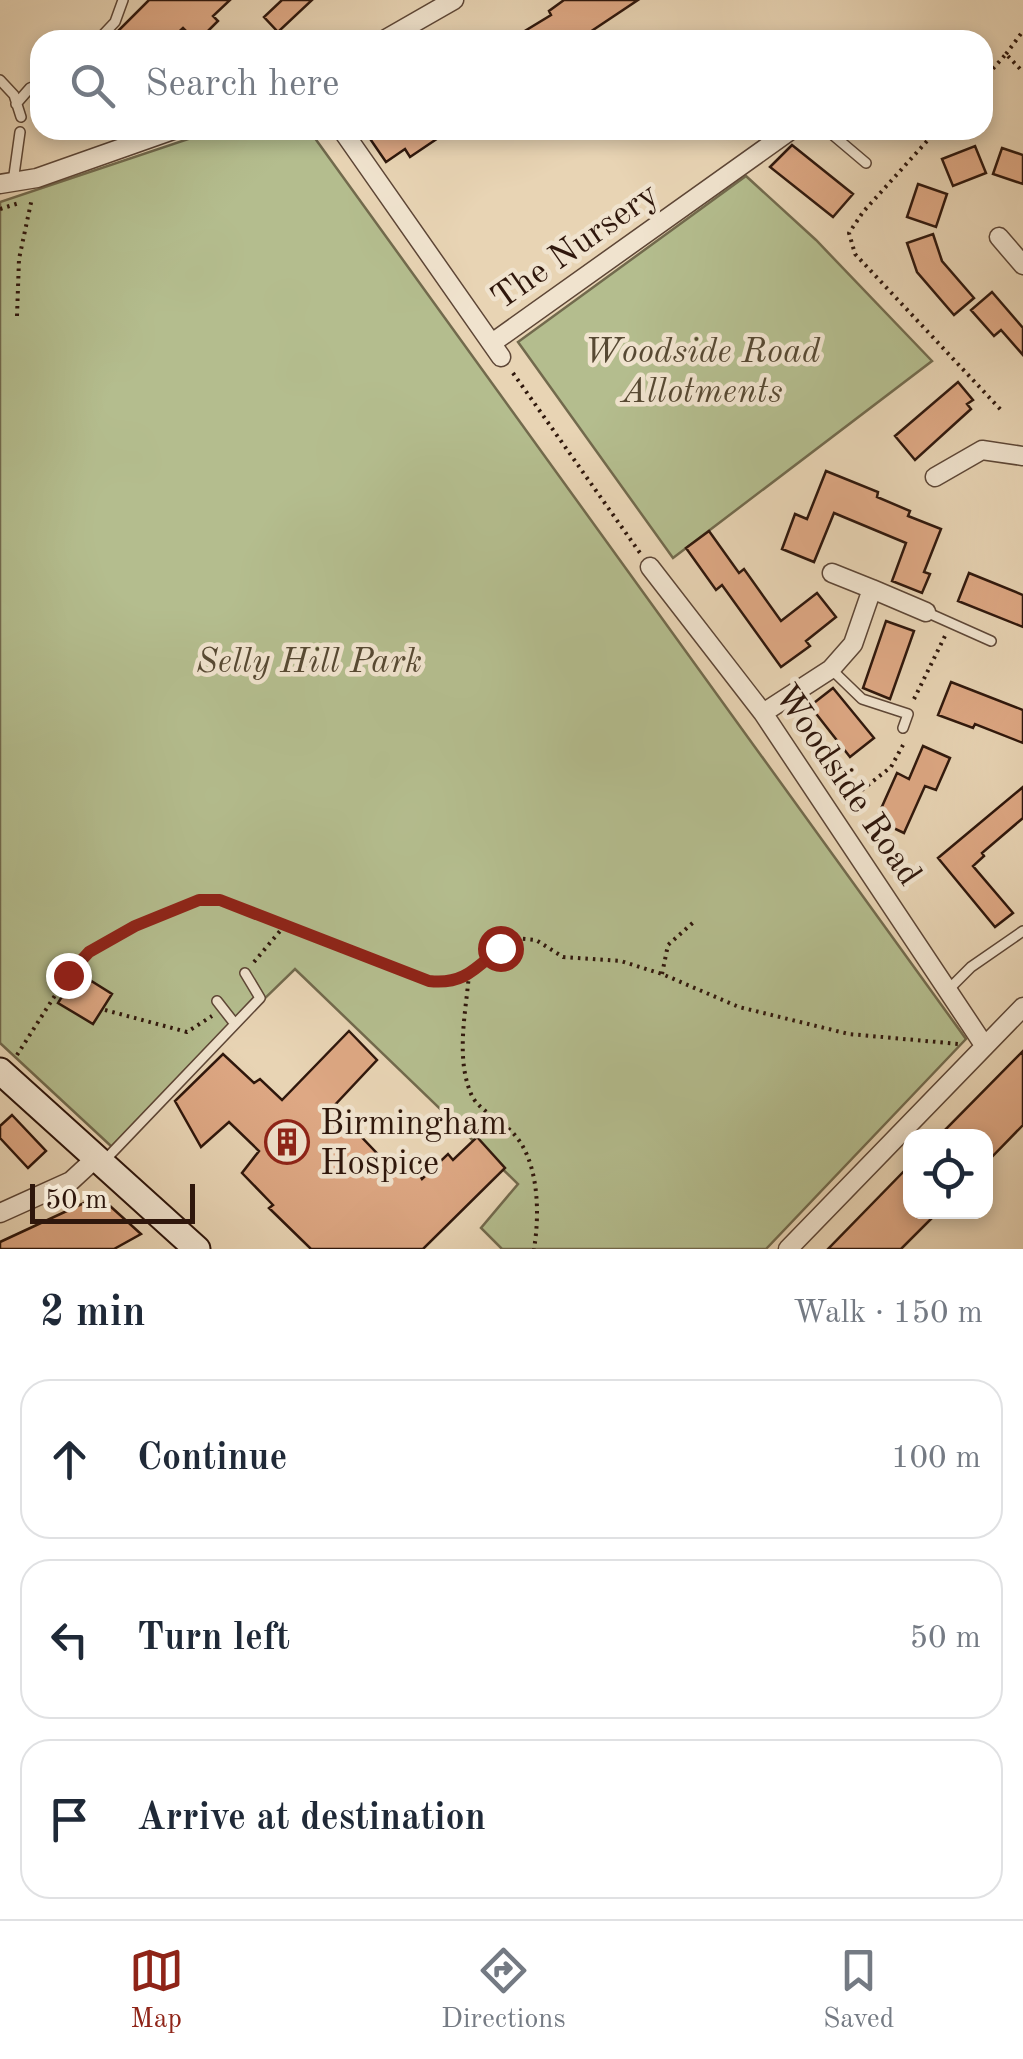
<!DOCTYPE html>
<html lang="en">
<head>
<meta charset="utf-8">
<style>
  :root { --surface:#fff; --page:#f2f2f3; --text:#1f2937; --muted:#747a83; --line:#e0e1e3; --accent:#8f2418 }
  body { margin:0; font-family:"Old Standard TT",serif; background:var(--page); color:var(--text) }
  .controls { position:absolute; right:30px; bottom:30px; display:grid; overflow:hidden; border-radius:20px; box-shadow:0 5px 15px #0003 }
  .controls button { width:90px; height:90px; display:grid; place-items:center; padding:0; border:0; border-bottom:2px solid var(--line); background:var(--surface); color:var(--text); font:50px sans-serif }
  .scale { position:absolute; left:30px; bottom:25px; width:165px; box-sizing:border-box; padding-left:10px; border:5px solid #2f170c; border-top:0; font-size:28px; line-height:35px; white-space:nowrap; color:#2f170c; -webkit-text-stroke:8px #f0e3ce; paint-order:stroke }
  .stop { position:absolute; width:30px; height:30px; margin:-22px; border:8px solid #8f2418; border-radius:50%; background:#fff }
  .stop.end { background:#8f2418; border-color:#fff; box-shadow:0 2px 10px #0008 }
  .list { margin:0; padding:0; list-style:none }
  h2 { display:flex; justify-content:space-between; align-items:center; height:130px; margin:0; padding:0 40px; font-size:42px }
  h2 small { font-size:32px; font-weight:400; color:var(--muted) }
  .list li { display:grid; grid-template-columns:65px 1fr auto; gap:30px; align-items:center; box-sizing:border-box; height:160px; margin:0 20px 20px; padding:0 20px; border:2px solid var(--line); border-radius:30px }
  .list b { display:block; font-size:38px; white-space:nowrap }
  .list em { font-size:32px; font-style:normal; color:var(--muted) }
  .icon { flex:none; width:55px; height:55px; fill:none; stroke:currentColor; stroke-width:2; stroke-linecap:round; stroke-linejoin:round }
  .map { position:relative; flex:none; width:1023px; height:1249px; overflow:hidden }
  .search { position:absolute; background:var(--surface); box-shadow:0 5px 15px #0003; left:30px; right:30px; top:30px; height:110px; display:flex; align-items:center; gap:25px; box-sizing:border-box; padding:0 35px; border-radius:30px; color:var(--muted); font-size:38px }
  .sheet { height:670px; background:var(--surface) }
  nav { display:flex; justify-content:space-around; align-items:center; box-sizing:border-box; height:140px; border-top:2px solid var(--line); background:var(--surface); font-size:28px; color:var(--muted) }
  nav a { display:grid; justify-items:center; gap:5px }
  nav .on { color:var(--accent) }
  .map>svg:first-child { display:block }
  .green { fill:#b4bd8e; stroke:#726a4d; stroke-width:2.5 }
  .building { fill:#dea884; stroke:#2f170c; stroke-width:2.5 }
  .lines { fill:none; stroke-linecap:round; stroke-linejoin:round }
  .lane-casing { stroke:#5d4636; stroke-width:12 }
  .street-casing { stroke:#5d4636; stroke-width:21 }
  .secondary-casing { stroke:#2f170c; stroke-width:29 }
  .path { stroke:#2f170c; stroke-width:4; stroke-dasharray:2.5 5; stroke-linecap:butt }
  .lane { stroke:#f0e3ce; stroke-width:9 }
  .street { stroke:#f0e3ce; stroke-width:18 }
  .secondary { stroke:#f0e3ce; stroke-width:25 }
  .route { stroke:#8f2418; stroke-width:12 }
  .labels { text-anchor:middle; stroke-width:9; stroke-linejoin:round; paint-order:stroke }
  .street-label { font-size:35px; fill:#2f170c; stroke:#f0e3ce }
  .park-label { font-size:35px; font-style:italic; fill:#574933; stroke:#f0e3ce }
  .poi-label { font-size:35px; fill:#2f170c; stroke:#f0e3ce; text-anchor:start }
</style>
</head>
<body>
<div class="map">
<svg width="1023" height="1249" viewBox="0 0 1023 1249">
  <rect width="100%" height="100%" fill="#e8d4b4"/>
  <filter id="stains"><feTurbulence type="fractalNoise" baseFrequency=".002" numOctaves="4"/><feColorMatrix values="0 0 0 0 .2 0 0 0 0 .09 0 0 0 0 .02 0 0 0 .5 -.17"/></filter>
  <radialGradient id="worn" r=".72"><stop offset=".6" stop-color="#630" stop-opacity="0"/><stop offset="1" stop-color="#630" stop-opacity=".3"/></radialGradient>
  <path class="green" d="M215,130h94l657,909 -200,210h-264l-21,-21 37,-44 -223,-215 -183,178 -112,-104v-841z
    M746,176l70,64 116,121 -259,197 -155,-216z"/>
  <path class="building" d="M149,0h81l-17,16 5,5 -19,19h-4l-12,-12 -13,12h-61z
    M282,0h30l-34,32 -14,-15z
    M564,0h74l-60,40h-68l41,-25 -2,-4z
    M364,130h86l-40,27 -5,-8 -19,13z
    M792,145l61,49 -20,23 -63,-50z
    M975,146l11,27 -33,13 -11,-27z
    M1002,148l21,7v29l-30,-10z
    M918,184l29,10 -11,33 -29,-10z
    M933,234l9,27 32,37 -20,17 -37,-43 -10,-29z
    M992,292l31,36v27l-22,-25 -7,6 -23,-26z
    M958,382l15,18 -6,4 4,5 -56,51 -20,-24z
    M826,471l52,21 -1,5 33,14 -2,5 33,13 -17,43 6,2 -8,19 -30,-12 14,-38 -72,-30 -20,49 -32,-13 13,-35 12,5z
    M709,531l30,42 5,-4 37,52 36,-28 19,24 -30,24 4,5 -29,21 -59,-82 -6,5 -30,-42z
    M969,573l54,22v32l-65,-26z
    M886,621l28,10 -24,68 -27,-11z
    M951,682l72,28v33l-48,-19 -2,4 -35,-13z
    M833,688l41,50 -24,19 -40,-51z
    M923,746l27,12 -14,32 -11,-4 -21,47 -28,-13 21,-47 12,6z
    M1023,787v31l-41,35 2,3 -11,10 40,47 -18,14 -57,-69z
    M77,972l35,22 -19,30 -35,-21z
    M349,1031l28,29 -44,47 60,63 16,-12 13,21 26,-25 5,6 24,-23 28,31 -82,81h-112l-42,-41 4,-3 -31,-32 17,-22 -30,-29 -28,25 -26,-46 48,-47 31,29 6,-4 22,21z
    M1023,1051v74l-37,38v-27h-47z
    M12,1115l34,36 -18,17 -28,-30v-12z
    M910,1165v47h28l-37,37h-73z
    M99,1196l42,38 -27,15h-114v-7z"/>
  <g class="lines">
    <g class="lane-casing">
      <path id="lane" d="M98,40l17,-18 8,-22
        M0,80l14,15 7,22
        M16,104l14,-16 10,-4
        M827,130l39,33
        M13,182l7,-50
        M926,612l65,29
        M831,669l31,30 46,15 -5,14
        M949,989l22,-22 52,-36
        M217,1001l18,23
        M105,1160l155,-162 -15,-25"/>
    </g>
    <g class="street-casing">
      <path id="street" d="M384,40l70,-40
        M342,130l159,227
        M0,184l37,-6 136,-48
        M999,237l24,28
        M492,343l299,-213
        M935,477l47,-27 41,6
        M650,567l113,146 221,332
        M872,589l54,23
        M763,713l68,-44 22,-25 19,-55 -40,-16
        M0,1213l71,-32 26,-24
        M788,1249l235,-242"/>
    </g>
    <g class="secondary-casing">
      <path id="secondary" d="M0,1071l197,178"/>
    </g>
    <path class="path" d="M1006,54l17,-23
      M983,80l23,-26 17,18
      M937,130l-74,82 -14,21 6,21 146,156
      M0,209l19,-6
      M17,316l2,-57 13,-61
      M513,373l127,180
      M914,699l31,-63
      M844,804l47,-37 12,-22
      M254,962l32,-38
      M469,974c-3,38 -14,85 3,122 7,14 28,24 40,36 27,27 28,81 22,117
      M662,974l6,-29 28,-25
      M105,1010l82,22 25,-16
      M17,1055l51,-80 21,-23 46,-26 64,-26 21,1 41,12 168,68c40,4 55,-23 86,-43l21,2 27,17 58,4 41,13 77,33 110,27 110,10"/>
    <use href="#lane" class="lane"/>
    <use href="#street" class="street"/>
    <use href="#secondary" class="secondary"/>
  </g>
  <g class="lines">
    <path class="route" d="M68,975l21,-23 46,-26 64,-26h21l209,81c34,4 46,-12 71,-33"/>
  </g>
  <defs>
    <g id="building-ring" transform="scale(2.25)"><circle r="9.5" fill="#f0e3ce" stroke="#8f2418" stroke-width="1.5"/><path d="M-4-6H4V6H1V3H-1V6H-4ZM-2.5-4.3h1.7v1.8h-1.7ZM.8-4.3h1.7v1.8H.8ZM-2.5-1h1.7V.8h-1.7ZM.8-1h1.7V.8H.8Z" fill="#8f2418"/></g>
  </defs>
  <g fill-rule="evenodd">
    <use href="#building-ring" x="287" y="1142"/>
  </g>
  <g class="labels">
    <g class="street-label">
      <text transform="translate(574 245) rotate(-35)" y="12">The Nursery</text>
      <text transform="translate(849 784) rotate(56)" y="12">Woodside Road</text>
    </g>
    <g class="park-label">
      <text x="702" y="362">Woodside Road<tspan x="702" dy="40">Allotments</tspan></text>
      <text x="309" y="672">Selly Hill Park</text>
    </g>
    <g class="poi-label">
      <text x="320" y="1134">Birmingham<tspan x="320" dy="40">Hospice</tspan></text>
    </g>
  </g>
  <rect width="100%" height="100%" filter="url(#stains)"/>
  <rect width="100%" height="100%" fill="url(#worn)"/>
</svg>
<div class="controls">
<button><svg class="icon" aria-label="locate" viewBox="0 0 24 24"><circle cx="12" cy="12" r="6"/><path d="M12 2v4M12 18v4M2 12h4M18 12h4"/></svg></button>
</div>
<div class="scale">50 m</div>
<div class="stop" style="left:500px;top:948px"></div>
<div class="stop end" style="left:68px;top:975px"></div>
<div class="search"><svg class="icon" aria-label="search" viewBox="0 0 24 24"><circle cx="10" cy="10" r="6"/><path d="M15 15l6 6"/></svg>Search here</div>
</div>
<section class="sheet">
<h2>2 min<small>Walk · 150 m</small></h2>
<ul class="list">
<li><svg class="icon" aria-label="ahead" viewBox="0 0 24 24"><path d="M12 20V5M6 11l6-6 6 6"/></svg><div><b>Continue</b></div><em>100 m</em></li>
<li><svg class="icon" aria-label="left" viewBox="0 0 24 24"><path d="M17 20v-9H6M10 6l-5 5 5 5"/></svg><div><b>Turn left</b></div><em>50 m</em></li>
<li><svg class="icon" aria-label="arrive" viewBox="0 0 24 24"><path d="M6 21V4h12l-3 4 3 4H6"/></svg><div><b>Arrive at destination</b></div></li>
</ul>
</section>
<nav>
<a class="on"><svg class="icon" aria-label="map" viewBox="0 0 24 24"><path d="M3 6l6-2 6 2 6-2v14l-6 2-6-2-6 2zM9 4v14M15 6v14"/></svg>Map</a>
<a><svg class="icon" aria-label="directions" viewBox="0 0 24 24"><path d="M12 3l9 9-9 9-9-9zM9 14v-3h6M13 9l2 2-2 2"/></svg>Directions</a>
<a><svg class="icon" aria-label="saved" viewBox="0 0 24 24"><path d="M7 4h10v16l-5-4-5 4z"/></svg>Saved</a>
</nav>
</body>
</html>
